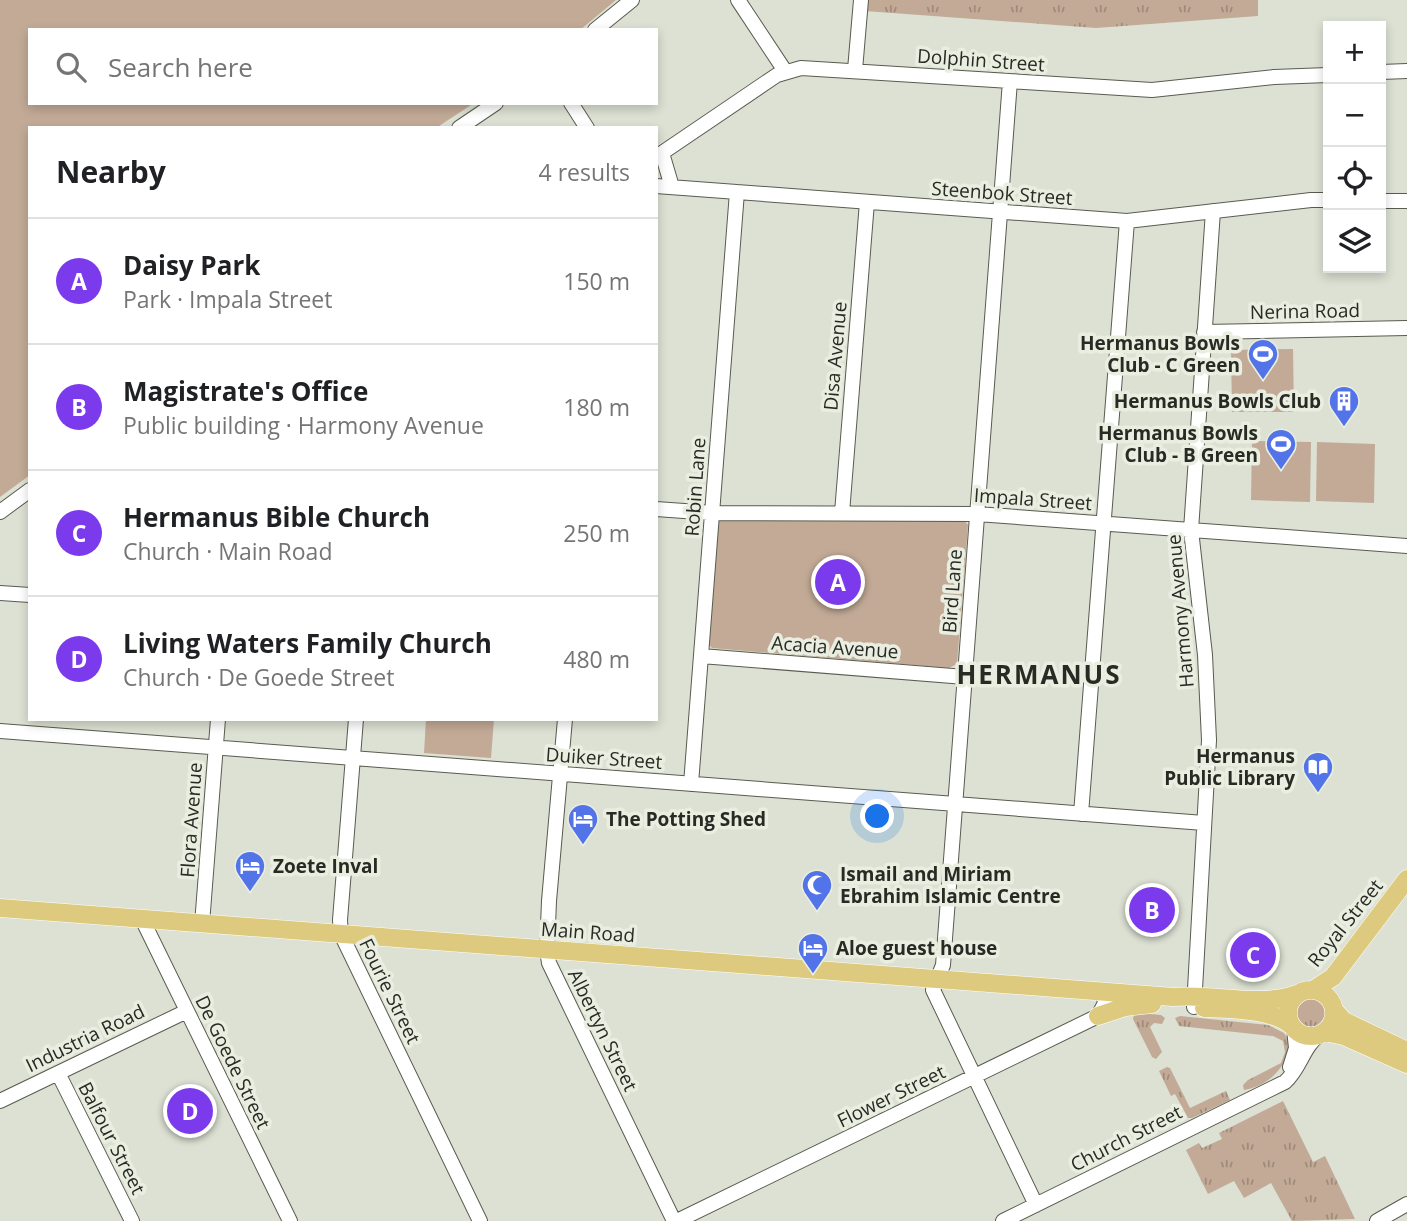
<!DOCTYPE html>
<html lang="en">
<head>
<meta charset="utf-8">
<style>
  :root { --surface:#fff; --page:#f2f2f2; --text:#202124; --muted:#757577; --line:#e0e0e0; --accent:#7c3aed }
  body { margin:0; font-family:"Open Sans",sans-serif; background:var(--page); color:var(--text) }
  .controls { position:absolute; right:21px; top:21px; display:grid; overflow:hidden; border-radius:0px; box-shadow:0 4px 10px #0003 }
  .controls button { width:63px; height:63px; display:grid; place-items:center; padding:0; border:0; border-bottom:2px solid var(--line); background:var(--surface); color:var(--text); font:35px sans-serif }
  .you { position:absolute; left:878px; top:817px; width:24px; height:24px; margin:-18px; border:5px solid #fff; border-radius:50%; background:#1a73e8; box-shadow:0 0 0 10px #1a73e833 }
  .badge { display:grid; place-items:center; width:46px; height:46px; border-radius:50%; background:var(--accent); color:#fff; font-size:23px; font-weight:700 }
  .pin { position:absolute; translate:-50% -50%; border:4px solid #fff; box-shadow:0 2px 7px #0006 }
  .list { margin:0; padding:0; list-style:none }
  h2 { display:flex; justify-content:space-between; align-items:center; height:91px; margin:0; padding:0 28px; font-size:30px }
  h2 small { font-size:23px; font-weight:400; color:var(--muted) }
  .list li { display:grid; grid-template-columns:46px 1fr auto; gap:21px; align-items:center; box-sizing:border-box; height:126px; padding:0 28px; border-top:2px solid var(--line) }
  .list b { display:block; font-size:26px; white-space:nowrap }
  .list p { margin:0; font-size:23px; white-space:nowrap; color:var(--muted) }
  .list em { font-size:23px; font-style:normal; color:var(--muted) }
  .icon { flex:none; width:38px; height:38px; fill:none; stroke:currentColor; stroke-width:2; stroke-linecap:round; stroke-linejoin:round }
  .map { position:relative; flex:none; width:1407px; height:1221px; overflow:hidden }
  .search { position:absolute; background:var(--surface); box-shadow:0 4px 10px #0003; left:28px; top:28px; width:630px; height:77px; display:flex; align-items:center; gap:18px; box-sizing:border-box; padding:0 24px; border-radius:0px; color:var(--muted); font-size:26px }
  .panel { position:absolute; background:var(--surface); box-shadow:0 4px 10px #0003; left:28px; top:126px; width:630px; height:595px; border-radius:0px }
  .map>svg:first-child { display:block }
  .grass { fill:url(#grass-tufts) }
  .park { fill:#c2aa96 }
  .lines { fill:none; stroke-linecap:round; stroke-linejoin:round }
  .minor-casing { stroke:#585c4f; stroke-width:16 }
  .major-casing { stroke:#fff; stroke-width:19 }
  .minor { stroke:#fff; stroke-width:14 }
  .major { stroke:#deca7e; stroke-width:18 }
  .labels { text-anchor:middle; stroke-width:7; stroke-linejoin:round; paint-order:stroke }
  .street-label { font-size:19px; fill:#282a24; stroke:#e9eee0 }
  .poi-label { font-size:19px; font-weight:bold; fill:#282a24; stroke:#e9eee0; text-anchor:end }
  .district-label { font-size:26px; font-weight:bold; letter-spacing:2px; fill:#282a24; stroke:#e9eee0 }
</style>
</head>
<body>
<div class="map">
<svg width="1407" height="1221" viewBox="0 0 1407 1221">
  <defs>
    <pattern id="grass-tufts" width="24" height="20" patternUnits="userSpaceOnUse" patternTransform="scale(1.75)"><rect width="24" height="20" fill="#c2aa96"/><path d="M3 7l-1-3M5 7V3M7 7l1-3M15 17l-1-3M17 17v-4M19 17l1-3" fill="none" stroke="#9e8b7a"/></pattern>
  </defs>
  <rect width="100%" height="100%" fill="#dce1d3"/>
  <path class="grass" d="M866,0h392v16l-162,12 -231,-17z
    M1297 1013a14 14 0 1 1 28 0a14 14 0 1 1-28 0Z
    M1139,1013l22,2 4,3 -3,6 -8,-1 -4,4 12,25 -6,7 -4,-2 -19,-38 1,-4z
    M1180,1016l88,9 16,8 5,8c1,25 -22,46 -45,49l-1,-5 5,-5 33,-17 4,-11 -2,-11 -10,-5 -94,-10 -4,-8z
    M1167,1067l3,1 20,40 36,-17 4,9 -38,18h-4l-13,-24 -4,2 -12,-25z
    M1283,1101l30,61 12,-6 30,63 -63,2 -21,-38 -27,15 -10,-17 -26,13 -22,-44 13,-7 3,5 20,-9 -3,-6z"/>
  <path class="park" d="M0,0h616l-36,30h-550v73h444l-38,25h-406v347l-30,22z
    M1293,349l1,63h-62l-1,-62z
    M1252,441l59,1 -1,60 -59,-2z
    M1317,442l58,2 -1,59 -58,-2z
    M719,521h246l3,4 -11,139 -8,4 -237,-20 -5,-5 10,-120z
    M426,719h68l-3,39 -67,-5z"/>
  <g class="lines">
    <g class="minor-casing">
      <path id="minor" d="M738,0l47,71
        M595,30l37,-30
        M855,70l6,-70
        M1381,72l26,-1
        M1010,81l-67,884 -10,25 103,215
        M571,103l16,25
        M459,128l37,-25
        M662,153l10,34
        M656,157l121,-82 24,-7 351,22 122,-13 54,-2
        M656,186l471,35 184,-21h17
        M1381,201h26
        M1204,332l203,-4
        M656,509l56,4 265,1 430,32
        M0,512l30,-22
        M842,513l25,-311
        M0,593l30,2
        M701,656l264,21
        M356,719l-16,201 1,14 139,287
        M565,719l-16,182 -2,49 2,13 125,258
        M0,731l1204,92
        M691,784l46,-592
        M1081,814l46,-593
        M142,919l148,302
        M202,924l16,-205
        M1194,1007l15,-267 -4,-85 -14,-125 22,-319
        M1290,1067l6,-19 -2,-19
        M58,1073l74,148
        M0,1101l187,-90
        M677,1221l421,-205 7,-13 -2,-11
        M1003,1221l282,-139c16,-14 18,-37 36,-48
        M1377,1221l30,-17"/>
    </g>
    <g class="major-casing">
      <path id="major" d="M0,908l1173,89c41,-4 86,11 124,-3
        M1288 1013a23 23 0 1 1 46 0a23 23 0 1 1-46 0Z
        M1313,990l20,-13 74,-98
        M1204,1008c25,1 70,1 88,18
        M1334,1010l10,11 63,30
        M1098,1016l27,-9 27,-3
        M1325,1032l19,4 63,28"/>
    </g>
    <use href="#minor" class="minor"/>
    <use href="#major" class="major"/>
  </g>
  <defs>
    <g id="stadium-pin" transform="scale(1.575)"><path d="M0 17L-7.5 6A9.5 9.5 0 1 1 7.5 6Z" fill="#5374e8" stroke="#e9eee0"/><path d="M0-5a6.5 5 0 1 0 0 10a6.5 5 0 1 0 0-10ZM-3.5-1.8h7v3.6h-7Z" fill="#fff"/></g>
    <g id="building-pin" transform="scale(1.575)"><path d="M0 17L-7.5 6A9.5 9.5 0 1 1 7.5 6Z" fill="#5374e8" stroke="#e9eee0"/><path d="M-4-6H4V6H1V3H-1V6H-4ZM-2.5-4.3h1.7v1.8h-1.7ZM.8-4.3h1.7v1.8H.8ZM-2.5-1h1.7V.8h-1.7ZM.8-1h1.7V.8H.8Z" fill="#fff"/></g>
    <g id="library-pin" transform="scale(1.575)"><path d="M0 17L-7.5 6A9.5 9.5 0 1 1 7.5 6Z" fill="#5374e8" stroke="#e9eee0"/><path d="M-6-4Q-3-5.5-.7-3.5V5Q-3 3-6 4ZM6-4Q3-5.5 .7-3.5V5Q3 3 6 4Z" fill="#fff"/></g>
    <g id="hotel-pin" transform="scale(1.575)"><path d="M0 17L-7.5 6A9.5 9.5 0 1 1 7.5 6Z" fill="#5374e8" stroke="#e9eee0"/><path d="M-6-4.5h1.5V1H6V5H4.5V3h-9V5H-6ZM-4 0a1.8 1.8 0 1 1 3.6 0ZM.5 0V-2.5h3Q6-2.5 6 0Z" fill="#fff"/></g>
    <g id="mosque-pin" transform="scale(1.575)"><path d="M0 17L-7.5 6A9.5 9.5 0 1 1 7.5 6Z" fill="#5374e8" stroke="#e9eee0"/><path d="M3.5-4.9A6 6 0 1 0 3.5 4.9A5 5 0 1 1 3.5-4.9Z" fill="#fff"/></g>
  </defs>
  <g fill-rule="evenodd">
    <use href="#stadium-pin" x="1263" y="354"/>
    <use href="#building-pin" x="1344" y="401"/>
    <use href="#stadium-pin" x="1281" y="444"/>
    <use href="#library-pin" x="1318" y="767"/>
    <use href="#hotel-pin" x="583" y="819"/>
    <use href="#hotel-pin" x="250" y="866"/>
    <use href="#mosque-pin" x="817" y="885"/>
    <use href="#hotel-pin" x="813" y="948"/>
  </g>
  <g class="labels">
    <g class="street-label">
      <text transform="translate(981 60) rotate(4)" y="7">Dolphin Street</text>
      <text transform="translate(1002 193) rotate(4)" y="7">Steenbok Street</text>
      <text transform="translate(1305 311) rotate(-1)" y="7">Nerina Road</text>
      <text transform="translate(835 356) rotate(-85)" y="7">Disa Avenue</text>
      <text transform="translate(695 487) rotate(-86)" y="7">Robin Lane</text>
      <text transform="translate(1033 499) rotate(4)" y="7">Impala Street</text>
      <text transform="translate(952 591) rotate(-86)" y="7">Bird Lane</text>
      <text transform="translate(1180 611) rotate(-95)" y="7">Harmony Avenue</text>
      <text transform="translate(835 647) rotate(4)" y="7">Acacia Avenue</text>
      <text transform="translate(604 758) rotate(4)" y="7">Duiker Street</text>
      <text transform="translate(191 820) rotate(-86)" y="7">Flora Avenue</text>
      <text transform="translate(1345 923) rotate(-51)" y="7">Royal Street</text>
      <text transform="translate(588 932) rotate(4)" y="7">Main Road</text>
      <text transform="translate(390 991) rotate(64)" y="7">Fourie Street</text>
      <text transform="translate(603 1030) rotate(64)" y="7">Albertyn Street</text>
      <text transform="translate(85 1038) rotate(-26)" y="7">Industria Road</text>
      <text transform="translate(233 1062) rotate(64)" y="7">De Goede Street</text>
      <text transform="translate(891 1096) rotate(-26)" y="7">Flower Street</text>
      <text transform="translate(112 1138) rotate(63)" y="7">Balfour Street</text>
      <text transform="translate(1126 1138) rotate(-27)" y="7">Church Street</text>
    </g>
    <g class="poi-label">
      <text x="1240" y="350">Hermanus Bowls<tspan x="1240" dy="22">Club - C Green</tspan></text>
      <text x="1321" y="408">Hermanus Bowls Club</text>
      <text x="1258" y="440">Hermanus Bowls<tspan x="1258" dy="22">Club - B Green</tspan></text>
      <text x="1295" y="763">Hermanus<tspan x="1295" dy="22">Public Library</tspan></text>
      <text x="606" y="826" text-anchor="start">The Potting Shed</text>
      <text x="273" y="873" text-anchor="start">Zoete Inval</text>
      <text x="840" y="881" text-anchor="start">Ismail and Miriam<tspan x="840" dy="22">Ebrahim Islamic Centre</tspan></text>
      <text x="836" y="955" text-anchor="start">Aloe guest house</text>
    </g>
    <g class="district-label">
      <text x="1039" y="684">HERMANUS</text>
    </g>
  </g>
</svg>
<div class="controls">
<button>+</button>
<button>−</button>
<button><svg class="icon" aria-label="locate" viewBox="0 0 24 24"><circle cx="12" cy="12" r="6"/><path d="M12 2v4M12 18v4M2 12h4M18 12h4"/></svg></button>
<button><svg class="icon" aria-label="layers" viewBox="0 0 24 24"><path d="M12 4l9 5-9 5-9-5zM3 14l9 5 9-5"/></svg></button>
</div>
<div class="you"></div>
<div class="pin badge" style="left:838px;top:582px">A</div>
<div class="pin badge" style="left:1152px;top:910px">B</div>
<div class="pin badge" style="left:1253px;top:955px">C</div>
<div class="pin badge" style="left:190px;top:1111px">D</div>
<div class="search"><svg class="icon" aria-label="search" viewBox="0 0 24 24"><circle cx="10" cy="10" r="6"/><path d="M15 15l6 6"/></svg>Search here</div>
<section class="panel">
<h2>Nearby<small>4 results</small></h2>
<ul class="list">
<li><span class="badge">A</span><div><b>Daisy Park</b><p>Park · Impala Street</p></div><em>150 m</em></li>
<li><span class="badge">B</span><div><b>Magistrate's Office</b><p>Public building · Harmony Avenue</p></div><em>180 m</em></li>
<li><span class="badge">C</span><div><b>Hermanus Bible Church</b><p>Church · Main Road</p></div><em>250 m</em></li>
<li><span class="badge">D</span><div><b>Living Waters Family Church</b><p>Church · De Goede Street</p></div><em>480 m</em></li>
</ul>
</section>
</div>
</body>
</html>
